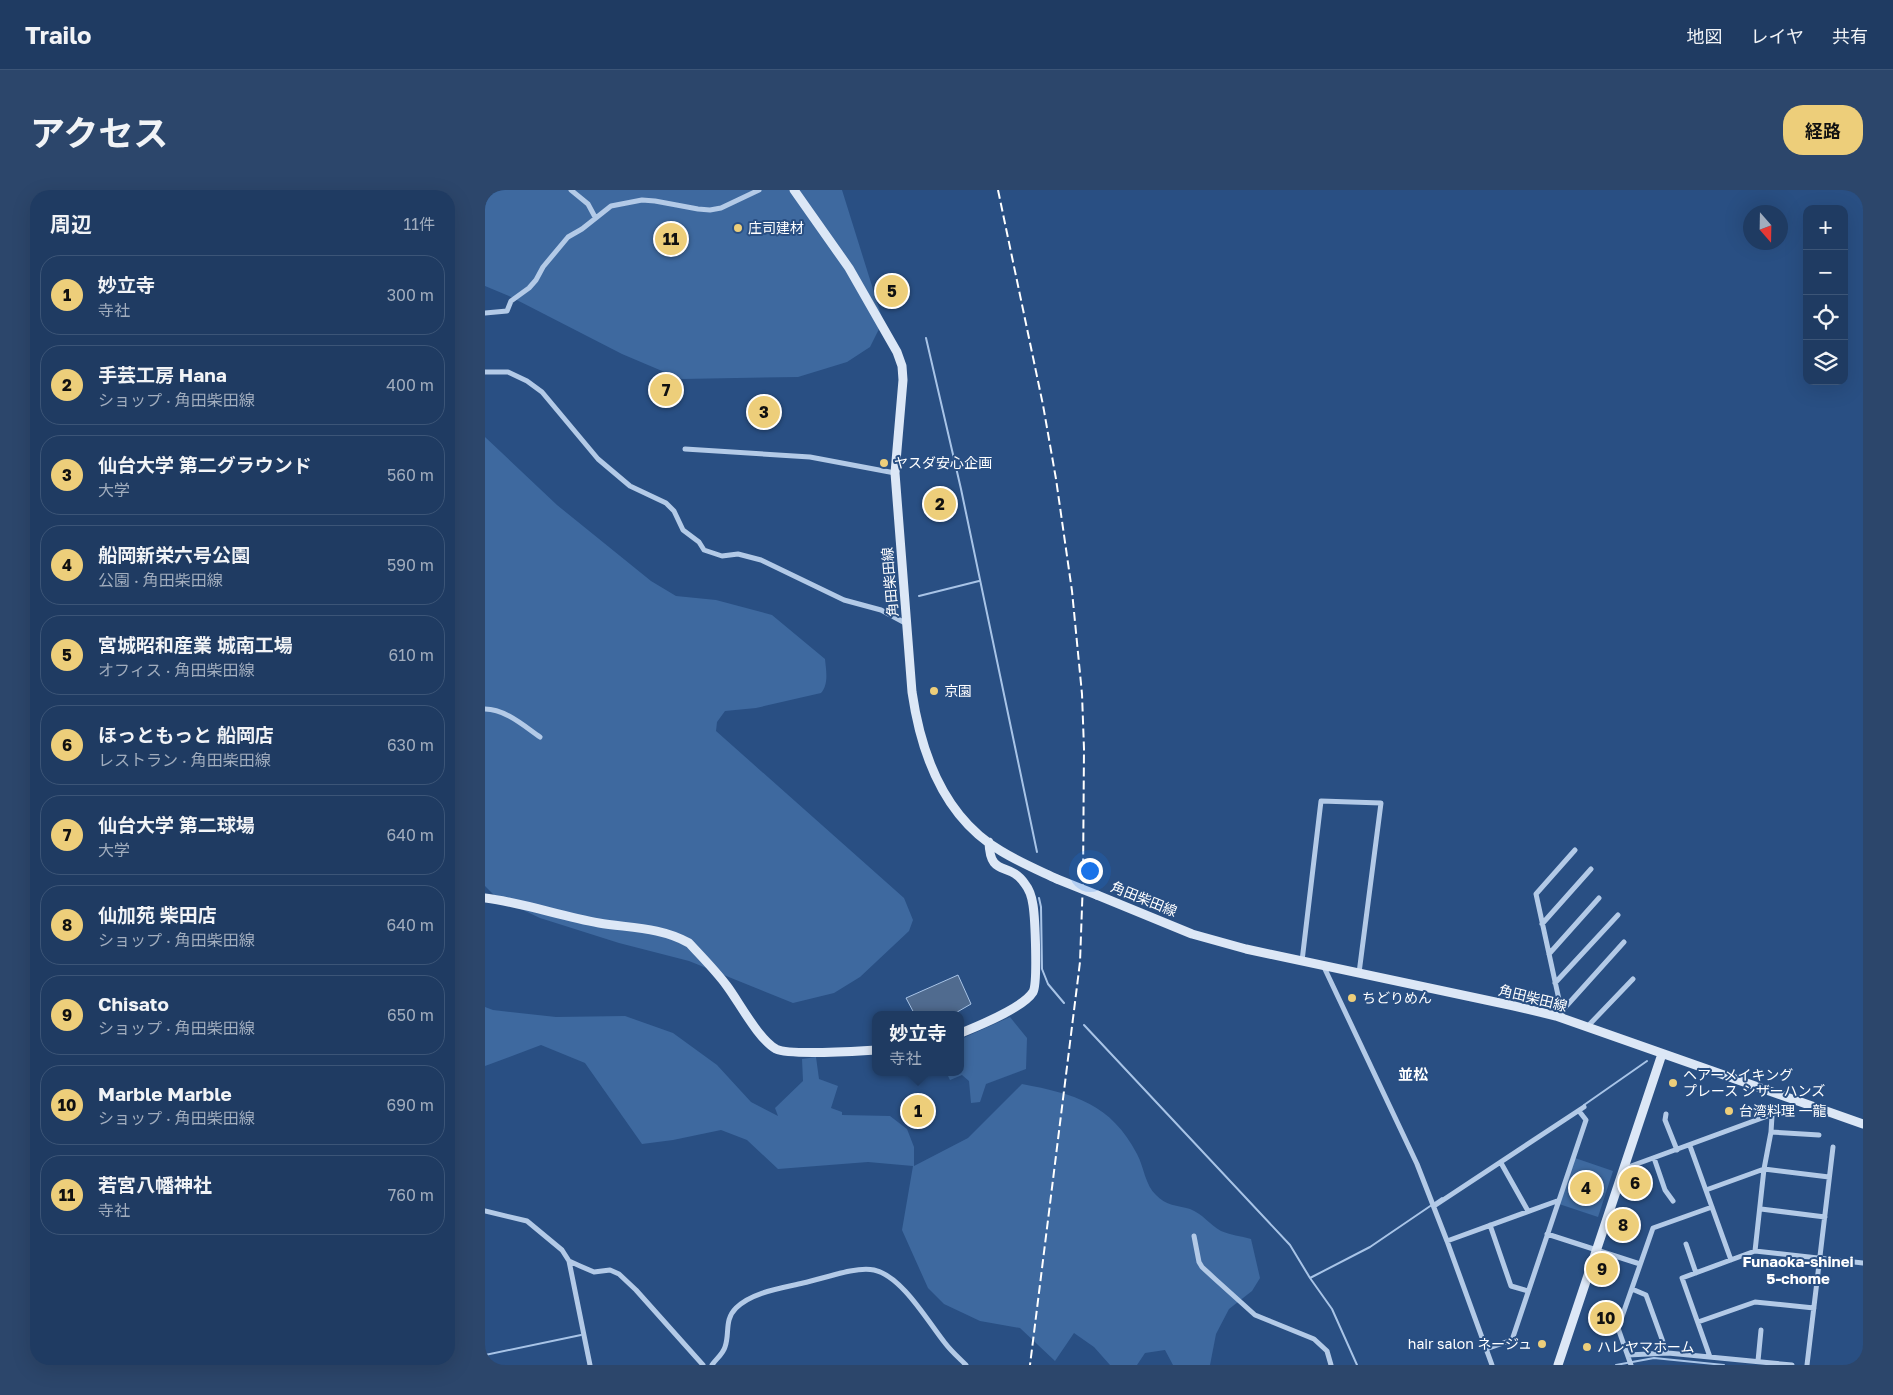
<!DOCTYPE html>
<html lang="ja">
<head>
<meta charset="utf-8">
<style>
  :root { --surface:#1f3b62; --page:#2c466b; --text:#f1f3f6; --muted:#a1adbe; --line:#3c5577; --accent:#edce7a }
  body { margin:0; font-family:"Golos Text","Noto Sans JP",sans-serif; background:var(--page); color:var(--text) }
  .controls { position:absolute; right:15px; top:15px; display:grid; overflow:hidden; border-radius:10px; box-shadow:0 5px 20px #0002 }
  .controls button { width:45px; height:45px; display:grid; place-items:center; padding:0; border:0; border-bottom:1px solid var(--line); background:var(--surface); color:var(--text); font:25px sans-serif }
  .compass { position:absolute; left:1258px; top:15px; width:45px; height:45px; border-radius:50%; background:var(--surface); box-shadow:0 5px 20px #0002; rotate:160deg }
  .you { position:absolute; left:604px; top:680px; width:18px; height:18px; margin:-12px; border:4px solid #fff; border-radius:50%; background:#1a73e8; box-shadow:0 0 0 8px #1a73e833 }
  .badge { display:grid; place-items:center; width:32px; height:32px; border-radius:50%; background:var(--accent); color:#111; font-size:16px; font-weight:700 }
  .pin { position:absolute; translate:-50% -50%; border:2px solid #fff; box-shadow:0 1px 5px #0006 }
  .popup { position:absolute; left:387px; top:821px; width:92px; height:65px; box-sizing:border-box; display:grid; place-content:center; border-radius:10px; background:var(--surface); filter:drop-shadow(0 1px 4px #0005); font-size:16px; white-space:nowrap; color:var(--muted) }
  .popup b { font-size:19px; color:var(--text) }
  .popup::after { content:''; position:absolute; left:50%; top:100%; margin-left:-10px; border:10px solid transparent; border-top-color:var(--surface) }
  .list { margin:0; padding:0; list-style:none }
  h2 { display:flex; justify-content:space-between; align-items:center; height:65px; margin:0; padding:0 20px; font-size:21px }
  h2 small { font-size:16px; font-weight:400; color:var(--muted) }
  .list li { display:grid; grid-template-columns:32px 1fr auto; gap:15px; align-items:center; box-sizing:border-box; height:80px; margin:0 10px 10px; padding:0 10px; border:1px solid var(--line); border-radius:20px }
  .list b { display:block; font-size:19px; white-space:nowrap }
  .list p { margin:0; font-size:16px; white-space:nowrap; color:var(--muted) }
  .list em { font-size:16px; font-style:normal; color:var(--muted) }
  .icon { flex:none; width:28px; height:28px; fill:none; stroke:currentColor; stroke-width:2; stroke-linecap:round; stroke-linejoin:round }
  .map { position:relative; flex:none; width:1378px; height:1175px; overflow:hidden; border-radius:20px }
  header { display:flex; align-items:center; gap:30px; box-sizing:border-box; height:70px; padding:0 25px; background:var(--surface); border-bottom:1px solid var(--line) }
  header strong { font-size:24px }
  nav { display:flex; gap:28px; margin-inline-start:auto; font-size:18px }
  .intro { display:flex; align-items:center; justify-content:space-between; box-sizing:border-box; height:120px; padding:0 30px }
  h1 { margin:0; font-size:35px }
  .button { padding:12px 22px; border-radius:20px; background:var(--accent); color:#111; font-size:18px; font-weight:700 }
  main { display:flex; gap:30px; padding:0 30px }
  aside { flex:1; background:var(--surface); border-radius:20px; box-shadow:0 5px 20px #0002 }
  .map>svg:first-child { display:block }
  .green { fill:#3e699f }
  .water { fill:#506b8f; stroke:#a8c4e7 }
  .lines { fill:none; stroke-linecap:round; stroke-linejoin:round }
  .stream { stroke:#a8c4e7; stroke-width:2 }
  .street { stroke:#b3cae7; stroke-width:5 }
  .secondary { stroke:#dce7f6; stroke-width:9 }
  .rail { stroke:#fff; stroke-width:2; stroke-dasharray:9 4; stroke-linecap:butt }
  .secondary-bridge { stroke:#dce7f6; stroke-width:9 }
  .poi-dot { fill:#edce7a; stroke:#294f83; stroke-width:2 }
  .labels { text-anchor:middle; stroke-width:4; stroke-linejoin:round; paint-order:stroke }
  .poi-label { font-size:14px; fill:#fff; stroke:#294f83; text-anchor:start }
  .street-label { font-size:14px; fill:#fff; stroke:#294f83 }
  .neighbourhood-label { font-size:15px; font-weight:bold; fill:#fff; stroke:#294f83 }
</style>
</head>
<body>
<header>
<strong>Trailo</strong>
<nav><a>地図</a><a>レイヤ</a><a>共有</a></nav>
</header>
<div class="intro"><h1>アクセス</h1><a class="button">経路</a></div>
<main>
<aside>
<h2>周辺<small>11件</small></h2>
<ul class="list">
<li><span class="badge">1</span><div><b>妙立寺</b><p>寺社</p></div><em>300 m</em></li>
<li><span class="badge">2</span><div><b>手芸工房 Hana</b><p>ショップ · 角田柴田線</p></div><em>400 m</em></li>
<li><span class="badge">3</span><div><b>仙台大学 第二グラウンド</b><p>大学</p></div><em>560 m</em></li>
<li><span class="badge">4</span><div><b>船岡新栄六号公園</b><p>公園 · 角田柴田線</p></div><em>590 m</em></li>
<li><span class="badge">5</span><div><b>宮城昭和産業 城南工場</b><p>オフィス · 角田柴田線</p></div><em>610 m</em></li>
<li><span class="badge">6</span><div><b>ほっともっと 船岡店</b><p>レストラン · 角田柴田線</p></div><em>630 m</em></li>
<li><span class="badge">7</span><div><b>仙台大学 第二球場</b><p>大学</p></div><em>640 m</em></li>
<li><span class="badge">8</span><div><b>仙加苑 柴田店</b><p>ショップ · 角田柴田線</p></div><em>640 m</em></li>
<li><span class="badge">9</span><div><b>Chisato</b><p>ショップ · 角田柴田線</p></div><em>650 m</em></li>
<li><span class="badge">10</span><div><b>Marble Marble</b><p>ショップ · 角田柴田線</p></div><em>690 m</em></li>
<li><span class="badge">11</span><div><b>若宮八幡神社</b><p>寺社</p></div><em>760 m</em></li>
</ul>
</aside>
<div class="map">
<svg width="1378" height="1175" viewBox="0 0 1378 1175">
  <rect width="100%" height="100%" fill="#294f83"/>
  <path class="green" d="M0,0h357l40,128 -2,9 -10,20 -23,15 -49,15 -117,2 -59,-25 -113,-58 -24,-10z
    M0,247l72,68 94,76 25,15 40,4 56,15 53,44c1,11 4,25 -4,34l-65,15 -31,3 -8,11 -1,9 188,167 9,22 -4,11 -49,46 -26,16 -41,10 -104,-42 -70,-18 -79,-25 -43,-20 -12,-12z
    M0,817l8,3 63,7 69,-1 48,17 44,32 34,37 27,14 -3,-8 28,-27 -1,-22 14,-2 3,22 19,7 -7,22 11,4v3l48,1 17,13 7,18v19l54,-28 54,-54c53,10 89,20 115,70 7,13 8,31 19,41 10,11 21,10 34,14 13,5 20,16 31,22 9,4 20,5 30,8l9,39 -8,13 -23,18 -13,25 -6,31h-37l-8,-15 -20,3 -8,12h-27l-16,-18 -20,-14 -19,28 -35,-33 -40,-7 -36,-17 -16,-16 -26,-58 11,-64 -45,-4 -90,7 -31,-29 -26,-10 -48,10 -31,4 -57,-81 -44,-18 -56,21z
    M525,827l17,21 -1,31 -40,15 -6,18 -9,1 -2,-22 -7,-6 -12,5 -4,-8h15v-33z
    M1090,968l38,13 -15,46 -39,-13z"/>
  <path class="water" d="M473,785l13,29 -19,11h-37l-9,-17z"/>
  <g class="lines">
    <path class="stream" d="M441,148l35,151 76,363
      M434,406l60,-15
      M554,708l2,9 1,62 6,15 16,19
      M599,835l206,220 20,33 60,-31 72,-49
      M1099,915l63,-44
      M825,1088l22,31 25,56
      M0,1165l96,-20
      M1131,1175l38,-7 70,7"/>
    <path class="street" d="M86,0l17,14 7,13
      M0,123l22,-2 4,-10 18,-13 7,-8 7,-13 25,-30 14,-8 29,-23 31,-6 13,1 43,8 12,1 11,-2 38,-18
      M0,182h23l19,9 15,11 56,67 32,27 36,17 8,8 9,19 16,12 5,8 18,6 16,-2 23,6 83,40 37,10 26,14
      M200,259l125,8 85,16
      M0,519c20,0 39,17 55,28
      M1057,734l49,-55
      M1064,764l50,-56
      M817,771l19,-160 60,2 -22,170
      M838,775l94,199 30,77 45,124
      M1070,793l63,-68
      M1076,822l63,-70
      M1078,828l-27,-124 39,-44
      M1102,837l46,-48
      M1181,924l-1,6 12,30
      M1286,942l48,3
      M1205,956l41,114
      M1169,968l11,32 8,11
      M1016,973l27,48
      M1138,979l166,-61
      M1221,1000l58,-21 7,-37 1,-16
      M949,1016l150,-99
      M1276,1019l64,8
      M0,1021l42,10 35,29 7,11 11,5 14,6 16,-2 9,4 17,16 67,75
      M1005,1035l21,61 17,5
      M1062,1044l93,30
      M709,1046l5,26 3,5 13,12 40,36 59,24 13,12 4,14
      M962,1051l110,-40
      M1201,1054l10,29
      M1270,1061l9,-82 65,8
      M84,1071l21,104
      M1147,1099l14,6 21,58
      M1213,1132l57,-20 59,6
      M1001,1159l26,-9 74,-220 -7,-9
      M1143,1165l40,-2 124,12
      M1225,1167l-28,-79 73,-27 108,12
      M1273,1171l3,-31
      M227,1175c4,-6 11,-11 13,-18 5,-14 -1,-27 11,-39 16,-16 46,-20 67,-25 20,-4 52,-17 71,-13 28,6 54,52 71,73 6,8 14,15 21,22
      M1146,1175l-13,-37 35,-100 59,-21
      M1322,1175l26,-218"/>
    <path class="secondary" d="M309,0l55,78 48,84 5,14 1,14 -8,93 17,219c9,62 33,126 89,159 18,11 37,19 56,28
      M612,705l95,39 54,15 268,57 42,10 307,108
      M0,708c39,5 75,18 114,25 30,5 62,4 90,20 13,14 27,28 38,43 12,16 32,54 49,63 15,7 81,2 99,1
      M476,843c17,-7 62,-25 72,-41 5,-9 2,-74 0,-87 -1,-7 -4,-16 -8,-21 -16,-24 -35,-5 -36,-42
      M1073,1175l104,-311"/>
    <path class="rail" d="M513,0l45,215 13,74 16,112 10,103 2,55 -1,131 -3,82 -50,403"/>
    <path class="secondary-bridge" d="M572,689l40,16"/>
  </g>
  <g class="poi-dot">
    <circle cx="253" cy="38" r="5"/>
    <circle cx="399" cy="273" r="5"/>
    <circle cx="449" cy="501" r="5"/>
    <circle cx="867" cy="808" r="5"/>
    <circle cx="1188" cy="893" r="5"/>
    <circle cx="1244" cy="921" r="5"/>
    <circle cx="1057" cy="1154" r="5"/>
    <circle cx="1102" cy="1157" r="5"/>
  </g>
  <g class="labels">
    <g class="poi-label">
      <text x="263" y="43">庄司建材</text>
      <text x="409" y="278">ヤスダ安心企画</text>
      <text x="459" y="506">京園</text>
      <text x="877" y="813">ちどりめん</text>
      <text x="1198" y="890">ヘアーメイキング<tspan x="1198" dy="16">プレース シザーハンズ</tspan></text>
      <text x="1254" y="926">台湾料理 一龍</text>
      <text x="1047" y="1159" text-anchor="end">hair salon ネージュ</text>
      <text x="1112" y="1162">ハレヤマホーム</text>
    </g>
    <g class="street-label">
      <text transform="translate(405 392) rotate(-95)" y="5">角田柴田線</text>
      <text transform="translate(659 709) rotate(22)" y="5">角田柴田線</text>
      <text transform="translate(1048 808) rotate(14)" y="5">角田柴田線</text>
    </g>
    <g class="neighbourhood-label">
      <text x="928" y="890">並松</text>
      <text x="1313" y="1077">Funaoka-shinei<tspan x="1313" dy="17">5-chome</tspan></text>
    </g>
  </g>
</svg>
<div class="controls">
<button>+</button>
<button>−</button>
<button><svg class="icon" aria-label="locate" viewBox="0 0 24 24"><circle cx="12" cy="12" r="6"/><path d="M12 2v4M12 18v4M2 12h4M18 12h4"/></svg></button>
<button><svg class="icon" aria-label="layers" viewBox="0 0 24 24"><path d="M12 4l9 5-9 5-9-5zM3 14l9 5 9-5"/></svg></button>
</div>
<svg class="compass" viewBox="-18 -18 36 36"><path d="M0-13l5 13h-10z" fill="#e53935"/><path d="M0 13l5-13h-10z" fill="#a1adbe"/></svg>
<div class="you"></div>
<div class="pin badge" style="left:433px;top:921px">1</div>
<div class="popup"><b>妙立寺</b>寺社</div>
<div class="pin badge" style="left:455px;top:314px">2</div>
<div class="pin badge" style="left:279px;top:222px">3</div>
<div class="pin badge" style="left:1101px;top:998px">4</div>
<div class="pin badge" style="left:407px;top:101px">5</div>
<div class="pin badge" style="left:1150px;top:993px">6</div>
<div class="pin badge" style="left:181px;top:200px">7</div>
<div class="pin badge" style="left:1138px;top:1035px">8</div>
<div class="pin badge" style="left:1117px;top:1079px">9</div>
<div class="pin badge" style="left:1121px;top:1128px">10</div>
<div class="pin badge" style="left:186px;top:49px">11</div>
</div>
</main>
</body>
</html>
